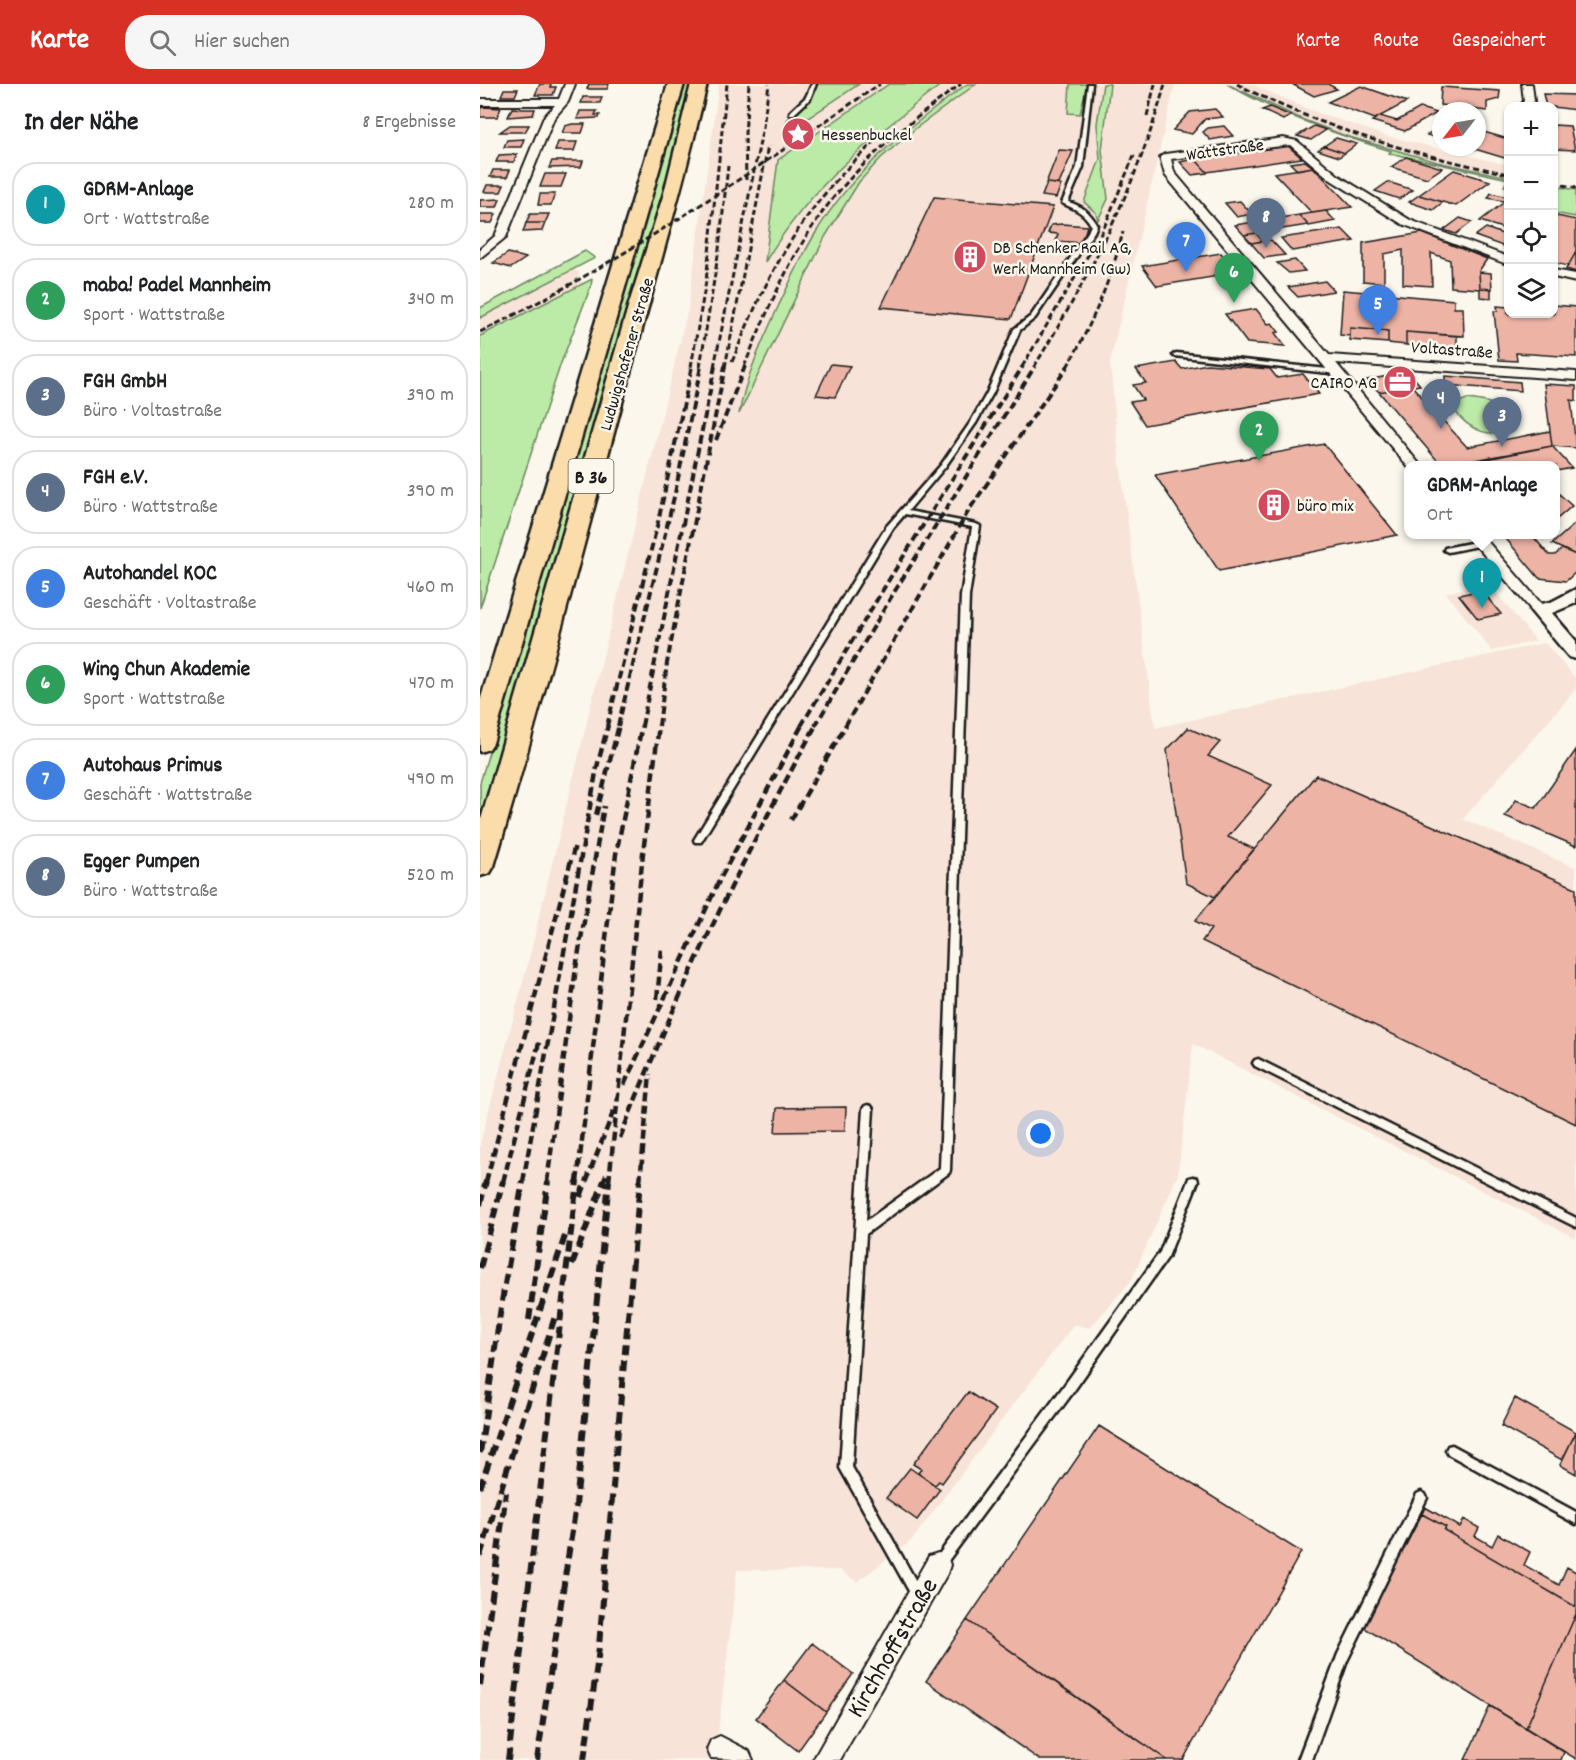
<!DOCTYPE html>
<html lang="de">
<head>
<meta charset="utf-8">
<style>
  :root { --surface:#fff; --page:#f6f6f6; --text:#202124; --muted:#757577; --line:#e0e0e0; --accent:#d93025 }
  body { margin:0; font-family:Dekko,sans-serif; background:var(--page); color:var(--text) }
  .controls { position:absolute; right:18px; top:18px; display:grid; overflow:hidden; border-radius:12px; box-shadow:0 2px 4px #0004 }
  .controls button { width:54px; height:54px; display:grid; place-items:center; padding:0; border:0; border-bottom:2px solid var(--line); background:var(--surface); color:var(--text); font:30px sans-serif }
  .compass { position:absolute; left:952px; top:18px; width:54px; height:54px; border-radius:50%; background:var(--surface); box-shadow:0 2px 4px #0004; rotate:239deg }
  .you { position:absolute; left:561px; top:1050px; width:21px; height:21px; margin:-15px; border:4px solid #fff; border-radius:50%; background:#1a73e8; box-shadow:0 0 0 9px #1a73e833 }
  .badge { display:grid; place-items:center; width:39px; height:39px; border-radius:50%; background:var(--accent); color:#fff; font-size:20px; font-weight:700 }
  .pin { position:absolute; translate:-50% -50px; filter:drop-shadow(0 2px 3px #0008) }
  .pin::after { content:''; position:absolute; top:32px; width:21px; height:18px; background:inherit; clip-path:polygon(0 0,100% 0,50% 100%) }
  .popup { position:absolute; left:924px; top:377px; width:156px; height:78px; box-sizing:border-box; display:grid; place-content:center; border-radius:12px; background:var(--surface); filter:drop-shadow(0 2px 4px #0005); font-size:20px; white-space:nowrap; color:var(--muted) }
  .popup b { font-size:22px; color:var(--text) }
  .popup::after { content:''; position:absolute; left:50%; top:100%; margin-left:-12px; border:12px solid transparent; border-top-color:var(--surface) }
  .list { margin:0; padding:0; list-style:none }
  h2 { display:flex; justify-content:space-between; align-items:center; height:78px; margin:0; padding:0 24px; font-size:26px }
  h2 small { font-size:20px; font-weight:400; color:var(--muted) }
  .list li { display:grid; grid-template-columns:39px 1fr auto; gap:18px; align-items:center; box-sizing:border-box; height:84px; margin:0 12px 12px; padding:0 12px; border:2px solid var(--line); border-radius:24px }
  .list b { display:block; font-size:22px; white-space:nowrap }
  .list p { margin:0; font-size:20px; white-space:nowrap; color:var(--muted) }
  .list em { font-size:20px; font-style:normal; color:var(--muted) }
  .icon { flex:none; width:33px; height:33px; fill:none; stroke:currentColor; stroke-width:2; stroke-linecap:round; stroke-linejoin:round }
  .map { position:relative; flex:none; width:1096px; height:1676px; overflow:hidden }
  header { display:flex; align-items:center; gap:36px; box-sizing:border-box; height:84px; padding:0 30px; background:var(--accent); color:#fff }
  header strong { font-size:28px }
  nav { display:flex; gap:33px; margin-inline-start:auto; font-size:21px }
  .search { width:420px; height:54px; background:var(--page); display:flex; align-items:center; gap:15px; box-sizing:border-box; padding:0 21px; border-radius:24px; color:var(--muted); font-size:22px }
  main { display:flex }
  aside { flex:1; background:var(--surface) }
  .map>svg:first-child { display:block }
  .built { fill:#f7e3d7 }
  .green { fill:#bceaa7; stroke:#6c8362; stroke-width:1.5 }
  .building { fill:#edb4a6; stroke:#1c1c1c; stroke-width:1.5 }
  .lines { fill:none; stroke-linecap:round; stroke-linejoin:round }
  .service-casing { stroke:#1c1c1c; stroke-width:5 }
  .minor-casing { stroke:#1c1c1c; stroke-width:4 }
  .tertiary-casing { stroke:#1c1c1c; stroke-width:5 }
  .primary-casing { stroke:#1c1c1c; stroke-width:5 }
  .service { fill:#fbf7ec; fill-rule:evenodd }
  .minor { fill:#fbf7ec; fill-rule:evenodd }
  .tertiary { fill:#fbf7ec; fill-rule:evenodd }
  .primary { fill:#faddab; fill-rule:evenodd }
  .rail-far3 { stroke:#1c1c1c; stroke-width:3; stroke-dasharray:6 3; stroke-linecap:butt }
  .rail-far2 { stroke:#1c1c1c; stroke-width:4; stroke-dasharray:8 4; stroke-linecap:butt }
  .rail-far1 { stroke:#1c1c1c; stroke-width:4.5; stroke-dasharray:9 4.5; stroke-linecap:butt }
  .rail { stroke:#1c1c1c; stroke-width:6; stroke-dasharray:11 6; stroke-linecap:butt }
  .labels { text-anchor:middle; stroke-width:5; stroke-linejoin:round; paint-order:stroke }
  .far-poi-label { font-size:18px; fill:#1c1c1c; stroke:#fbf7ec; text-anchor:start }
  .far-street-label { font-size:18px; fill:#1c1c1c; stroke:#fbf7ec }
  .shield { fill:#fbf7ec; stroke:#5f5e5a; stroke-width:1.5 }
  .shield-label { font-size:20px; font-weight:bold; fill:#1c1c1c }
  .near-street-label { font-size:26px; fill:#1c1c1c; stroke:#fbf7ec }
</style>
</head>
<body>
<header>
<strong>Karte</strong>
<div class="search"><svg class="icon" aria-label="search" viewBox="0 0 24 24"><circle cx="10" cy="10" r="6"/><path d="M15 15l6 6"/></svg>Hier suchen</div>
<nav><a>Karte</a><a>Route</a><a>Gespeichert</a></nav>
</header>
<main>
<aside>
<h2>In der Nähe<small>8 Ergebnisse</small></h2>
<ul class="list">
<li><span class="badge" style="background:#0f9aa8">1</span><div><b>GDRM-Anlage</b><p>Ort · Wattstraße</p></div><em>280 m</em></li>
<li><span class="badge" style="background:#2e9e5b">2</span><div><b>maba! Padel Mannheim</b><p>Sport · Wattstraße</p></div><em>340 m</em></li>
<li><span class="badge" style="background:#5c6f8a">3</span><div><b>FGH GmbH</b><p>Büro · Voltastraße</p></div><em>390 m</em></li>
<li><span class="badge" style="background:#5c6f8a">4</span><div><b>FGH e.V.</b><p>Büro · Wattstraße</p></div><em>390 m</em></li>
<li><span class="badge" style="background:#3f7fe0">5</span><div><b>Autohandel KOC</b><p>Geschäft · Voltastraße</p></div><em>460 m</em></li>
<li><span class="badge" style="background:#2e9e5b">6</span><div><b>Wing Chun Akademie</b><p>Sport · Wattstraße</p></div><em>470 m</em></li>
<li><span class="badge" style="background:#3f7fe0">7</span><div><b>Autohaus Primus</b><p>Geschäft · Wattstraße</p></div><em>490 m</em></li>
<li><span class="badge" style="background:#5c6f8a">8</span><div><b>Egger Pumpen</b><p>Büro · Wattstraße</p></div><em>520 m</em></li>
</ul>
</aside>
<div class="map">
<svg width="1096" height="1676" viewBox="0 0 1096 1676">
  <rect width="100%" height="100%" fill="#fbf7ec"/>
  <filter id="ink" filterUnits="userSpaceOnUse"><feTurbulence type="fractalNoise" baseFrequency=".0167" numOctaves="2"/><feDisplacementMap in="SourceGraphic" scale="12" xChannelSelector="R" yChannelSelector="G"/><feConvolveMatrix kernelMatrix="1 2 1 2 8 2 1 2 1" color-interpolation-filters="sRGB"/></filter>
  <g filter="url(#ink)">
    <path class="built" d="M239,0h97l-6,14 -23,22 -2,13 74,-49h244l-6,40 3,35 -15,44 11,10 12,-14 -6,-49 8,-66h65l-65,278 8,87 37,279 390,-85 31,36v10l-113,130 113,49v370l-383,-194 -15,130 -47,107 -41,47 -16,-4 -162,216 -55,42 -17,-12h-103l-22,190h-235v-616l47,-177 161,-658z
      M751,0h20l62,27 73,25 122,29v12l-71,-15 -91,-26 -71,-28z
      M94,186l5,2v9l5,2 -104,53v-18z
      M1008,499l48,58 -44,10 -46,-58z"/>
    <path class="green" d="M204,0h9l-20,73 -193,674v-48z
      M336,0h43l-75,50 3,-14 23,-22z
      M409,0h53c-71,54 -130,100 -177,178l13,-102z
      M487,0h9l-60,44 -35,30 -22,24 -34,55 -86,177c7,-38 23,-72 39,-107 12,-25 23,-50 37,-73 37,-63 94,-107 152,-150z
      M590,0h17l-7,30 -12,-1z
      M623,0h7l-8,66 6,49 -10,21 -2,-7 -12,-11 16,-43 -3,-35z
      M747,0l77,36 42,16 91,26 71,15v10l-4,-1 4,-7 -119,-26 2,-2c-57,-17 -113,-37 -164,-67z
      M1074,102l22,4v27l-22,-4z
      M105,167l10,7 -115,60v-10z
      M112,195l-1,7 -30,77 -81,245v-272z
      M987,315c21,2 45,6 48,31 -22,10 -47,0 -60,-19l1,-8z"/>
    <path class="building" d="M60,0h11l-1,3h6l-3,8h-18z
      M109,0h20l-2,5h-20z
      M812,0h36l9,5 -23,7z
      M881,2l46,16 -32,17 -47,-17z
      M961,3l59,4 -1,8 -12,3v9l-47,-6z
      M24,5h14l-3,7h-14z
      M1063,10l33,1v15l-30,-4z
      M103,13h19l-2,6h-19z
      M790,23l21,9 -8,4 -21,-10z
      M0,24l4,-1 17,1 -4,9h-17z
      M32,24l11,1h12l-2,6 -25,2z
      M940,24l17,5 -32,18 -33,-10 8,-5 17,5z
      M735,25l8,8 -18,2 -13,15 -19,-4 17,-18z
      M100,27h17l-2,4h5l-1,3 -22,1z
      M92,40h13l-3,9h-20l3,-7z
      M30,41h19l-4,7h-25z
      M961,41v14l-14,-4z
      M1074,41l16,1 5,24 -21,-1z
      M744,42l9,10 -23,4 -7,-8 5,-4z
      M834,42l12,4 -15,10 -14,-4z
      M997,46l31,9v20l-40,-12h9z
      M856,54l21,6 -12,9 -21,-7z
      M44,55l-3,8h-17l3,-7z
      M78,58h19l-3,9h-19z
      M808,62l14,12 -95,14 -12,-13z
      M844,62l21,7 -6,4 -21,-7z
      M579,66l14,1 -14,33 -13,-1z
      M37,70l-3,8h-18l3,-7z
      M926,73l36,11 -15,10 -36,-11z
      M715,75l12,13v1l-15,2 -12,-13z
      M72,77h31l-2,6 -32,1z
      M825,77l8,6 -16,3 -7,-7z
      M833,83l39,40 -40,6 -38,-40z
      M13,86h17l-3,7h-17z
      M974,86l36,11 -34,25 -37,-11z
      M65,90h21l-5,13h-21z
      M908,98l25,8 -14,9 -24,-8z
      M567,99l14,2 -5,13 -14,-2z
      M7,101h17l-3,7h-17z
      M1011,109l17,4v5l-20,-4z
      M60,110h15l-4,11h-13z
      M939,111l24,7 -10,8 -24,-8z
      M454,113l119,10 -42,112 -130,-12z
      M20,115l-3,8h-17v-7z
      M760,117l12,13 -15,3 -12,-14z
      M1023,119l5,2v25l-28,-9z
      M846,127l9,10 -26,5 -10,-11z
      M0,130h16l-4,9h-12z
      M50,130h19l-4,9h-19z
      M819,131l9,10 -64,10 -9,-10z
      M1077,132l19,4v32l-8,14 -14,-3v-41z
      M980,134l12,4 -16,12 -12,-4z
      M46,139h19l-3,8 -19,1z
      M571,141l11,-1 25,2 -5,17 -26,-2 2,-7 -10,-1z
      M1006,144l22,8v12l-33,-12z
      M862,145l12,12 -62,10 -11,-13z
      M776,149l7,8 -12,2 -7,-8z
      M942,149l65,26 -8,12 1,18 -29,-2 -1,-27 -19,-7 1,33 -29,-2v-34l-19,4v29l-21,-2v-38z
      M791,156l14,15 -21,3 -13,-15z
      M1096,168v20l-10,-3 2,-3z
      M28,169l18,5 -15,10 -18,-5z
      M741,169l16,20 -80,13 -15,-20z
      M815,176l10,11 -16,2 -12,-10z
      M999,188l12,1 1,16 -12,-1z
      M757,189l6,6 -24,4 -5,-7z
      M845,197l9,10 -36,6 -10,-10z
      M1000,204l11,1v9l-11,-1z
      M863,206l111,10v8h9l1,28 -58,-4v13l-18,-2v-12l-38,-3v8l-10,-1z
      M1074,221l22,2v50l-60,-4 1,8 -18,-1 -5,-49h4l-1,-5 11,1v7h46z
      M776,225l12,15 4,-1 7,9 -4,1 10,13 -38,-3 -22,-29z
      M870,244l38,3v12l-38,-3z
      M926,248l51,4v13l-51,-4z
      M696,278l6,7 25,-5 63,5 7,9 26,-4 16,20 -174,31 -15,-23 13,-2 -10,-15 13,-2 -10,-14z
      M351,280l19,2 -15,31 -19,-2z
      M929,288l11,13 -41,7 -12,-12z
      M965,292l75,6 1,9 -76,-6z
      M1064,300l32,2v15l-5,-1 5,48 -24,-2z
      M932,302l55,61 83,-16 2,15 -110,20 -63,-74z
      M844,360l73,91 -178,36 -64,-96z
      M1072,362l20,22 -16,3v-5h-103z
      M1076,407l16,15 -14,12 -2,-1z
      M1096,439v32l-24,-11z
      M1022,450h29l18,21h6l7,-6 14,6v17l-10,9 -27,-3z
      M1002,506l9,12 10,12 -23,5 -19,-24z
      M708,644l32,14 -12,14 64,29 -44,52 26,12 -39,48 -29,-14 -19,-133z
      M1096,666v96l-71,-30 11,-16 20,8z
      M836,691l260,113v236l-374,-183 9,-12 -16,-8z
      M366,1023l-1,24 -70,1 2,-24z
      M488,1308l28,18 -54,73 -3,-2 -4,4 -17,-12 3,-4 -8,-5z
      M1035,1314l61,34 -14,28 -61,-34z
      M619,1342l202,126 -118,208h-16l-200,-140z
      M1096,1348v42l-16,-9z
      M430,1384l30,21 -23,31 -31,-22z
      M945,1423l35,20 4,-8 15,9 -4,8 17,10 6,-12 32,18 -6,13 35,20 8,-18 9,5v35l-132,-77 2,-3 -24,-13z
      M942,1430l24,13 -2,3 132,77v7l-50,114 -163,-101z
      M1096,1530v145l-50,-31z
      M487,1536l133,94 67,46h-127l-114,-79z
      M332,1559l41,31 -27,38 -42,-32z
      M304,1596l42,32 -28,39 -42,-33z
      M1010,1622l74,46 -3,8h-96z"/>
    <g class="lines">
      <g class="service-casing">
        <path id="service" d="M332,0h4l-6,15 -16,15h-4v-2l16,-15z
          M608,0h4l-9,83 -15,35c14,4 22,10 29,23l-3,7 -59,86 -15,12 -27,63 -17,30 -31,44 -37,44 68,13 4,2 -11,70 -19,574 -1,3 -83,61 -14,233 70,125 2,4 -2,4 -4,2 -4,-2 -74,-132 23,-359 2,-3 3,-1 3,1 2,3 -7,112 74,-53 21,-572 11,-69 -67,-13 -12,14 -192,314h-6l-1,-2 192,-313 55,-62 29,-42 17,-30 27,-64 17,-13 57,-84 3,-7c-7,-13 -16,-16 -29,-22l15,-36z
          M696,269l161,17 3,2 -3,2 -163,-18 -1,-1z
          M1000,457l4,2 -1,2 -35,7 -4,-2 1,-2z
          M778,975l318,159v9l-321,-161 -2,-3 2,-3z
          M713,1093l4,1 1,3 -30,76 -97,138 -129,174 -4,2 -4,-2 -2,-4 2,-4 129,-174 97,-135 28,-71 1,-3z
          M972,1361l124,67v12l-128,-70 -2,-4 2,-4z
          M941,1408l4,2 2,4 -80,163 -35,99h-14l40,-106 79,-160z"/>
      </g>
      <g class="minor-casing">
        <path id="minor" d="M85,0h10l-7,18 -14,16 -48,119 -26,21v-9l15,-13 49,-119 11,-12h-75v-6h79z
          M1042,0h10l2,17 -4,5h-10l4,-5z
          M803,54l14,3 42,35 71,44 98,37v7l-4,-1 -102,-39 -71,-44 -41,-35 -119,14 3,13 155,183 247,17v8l-240,-17 85,103 -13,1 -243,-292 -5,-18 5,-3z
          M1074,186l22,4v8l-22,-5z
          M986,450h15l63,73 3,3 -3,3h-10z
          M458,1469l9,3 3,9 -3,9 -107,186h-27l116,-204z
          M240,1652l29,15 4,9 -42,-2 -4,-9 4,-9z"/>
      </g>
      <g class="tertiary-casing">
        <path id="tertiary" d="M1096,505v14l-24,10 24,28v18l-7,-2 -39,-47 2,-4 19,-4z"/>
      </g>
      <g class="primary-casing">
        <path id="primary" d="M188,0h16l-191,659 -4,6 -9,3v-51z
          M211,0h16c-25,108 -57,213 -85,319 -42,155 -82,310 -128,463l-4,7 -10,3v-53l148,-516 36,-114z"/>
      </g>
      <use href="#service" class="service"/>
      <use href="#minor" class="minor"/>
      <use href="#tertiary" class="tertiary"/>
      <use href="#primary" class="primary"/>
      <path class="rail-far3" d="M757,0c86,45 176,70 271,90
        M667,32l8,-32
        M266,96l-1,-47 4,-49
        M1074,99l22,5
        M0,248c142,-69 270,-160 400,-248
        M252,278c36,-90 69,-152 141,-219
        M211,283l15,-86 21,-197
        M220,283l19,-118 9,-83
        M234,283l49,-240 6,-43
        M245,283l43,-221
        M264,283c25,-61 52,-126 96,-177 35,-41 78,-74 121,-106
        M542,283l81,-137 32,-77
        M554,283c55,-90 103,-181 131,-283
        M587,283c25,-42 44,-88 56,-135"/>
      <path class="rail-far2" d="M236,356l29,-74
        M127,642l51,-204 34,-156
        M138,642l57,-233 26,-127
        M162,642l73,-360
        M179,642l8,-63 58,-297
        M321,642l89,-148 133,-212
        M335,642l78,-132 142,-228
        M365,642l124,-216 99,-144"/>
      <path class="rail-far1" d="M116,731l23,-90
        M311,736l55,-95
        M177,915l5,-51
        M144,1001l96,-206 82,-154
        M140,1054c56,-143 122,-279 196,-413
        M6,1098l89,-337
        M23,1098l37,-143
        M43,1098l74,-415 11,-42
        M67,1098l29,-214 28,-162
        M97,1098l39,-328 26,-129
        M106,1098l28,-72
        M123,1098l3,-7
        M129,1098l34,-329 16,-128
        M160,1098l10,-108"/>
      <path class="rail" d="M100,1113l6,-16
        M0,1121l6,-24
        M92,1181l32,-84
        M0,1184l23,-87
        M49,1236l19,-139
        M0,1369l21,-146 22,-126
        M0,1404l86,-255
        M0,1472l76,-243
        M0,1601l26,-193
        M28,1676l69,-579
        M57,1676l39,-255 33,-324
        M104,1676l14,-103 42,-476"/>
    </g>
  </g>
  <defs>
    <g id="sight-disc" transform="scale(1.725)"><circle r="9.5" fill="#d1495b" stroke="#fbf7ec"/><path d="M0-6L1.8-2.2L6-1.7L2.9 1.2L3.7 5.4L0 3.3L-3.7 5.4L-2.9 1.2L-6-1.7L-1.8-2.2Z" fill="#fff"/></g>
    <g id="building-disc" transform="scale(1.725)"><circle r="9.5" fill="#d1495b" stroke="#fbf7ec"/><path d="M-4-6H4V6H1V3H-1V6H-4ZM-2.5-4.3h1.7v1.8h-1.7ZM.8-4.3h1.7v1.8H.8ZM-2.5-1h1.7V.8h-1.7ZM.8-1h1.7V.8H.8Z" fill="#fff"/></g>
    <g id="office-disc" transform="scale(1.725)"><circle r="9.5" fill="#d1495b" stroke="#fbf7ec"/><path d="M-6-3h4V-5.5h4V-3h4V5H-6ZM-1-4.5V-3h2v-1.5ZM-6 0V1H6V0Z" fill="#fff"/></g>
  </defs>
  <g fill-rule="evenodd">
    <use href="#sight-disc" x="318" y="50"/>
    <use href="#building-disc" x="490" y="173"/>
    <use href="#office-disc" x="920" y="298"/>
    <use href="#building-disc" x="794" y="421"/>
  </g>
  <g class="labels">
    <g class="far-poi-label">
      <text x="341" y="56">Hessenbuckel</text>
      <text x="513" y="169">DB Schenker Rail AG,<tspan x="513" dy="21">Werk Mannheim (Gw)</tspan></text>
      <text x="897" y="304" text-anchor="end">CAIRO AG</text>
      <text x="817" y="427">büro mix</text>
    </g>
    <g class="far-street-label">
      <text transform="translate(745 65) rotate(-8)" y="6">Wattstraße</text>
      <text transform="translate(972 265) rotate(4)" y="6">Voltastraße</text>
      <text transform="translate(146 270) rotate(-74)" y="6">Ludwigshafener Straße</text>
    </g>
    <rect class="shield" x="88.5" y="375" width="45" height="34" rx="4.5"/>
    <g class="shield-label">
      <text x="111" y="399">B 36</text>
    </g>
    <g class="near-street-label">
      <text transform="translate(411 1563) rotate(-60)" y="9">Kirchhoffstraße</text>
    </g>
  </g>
</svg>
<div class="controls">
<button>+</button>
<button>−</button>
<button><svg class="icon" aria-label="locate" viewBox="0 0 24 24"><circle cx="12" cy="12" r="6"/><path d="M12 2v4M12 18v4M2 12h4M18 12h4"/></svg></button>
<button><svg class="icon" aria-label="layers" viewBox="0 0 24 24"><path d="M12 4l9 5-9 5-9-5zM3 14l9 5 9-5"/></svg></button>
</div>
<svg class="compass" viewBox="-18 -18 36 36"><path d="M0-13l5 13h-10z" fill="#e53935"/><path d="M0 13l5-13h-10z" fill="#757577"/></svg>
<div class="you"></div>
<div class="pin badge" style="left:1002px;top:524px;background:#0f9aa8">1</div>
<div class="popup"><b>GDRM-Anlage</b>Ort</div>
<div class="pin badge" style="left:779px;top:377px;background:#2e9e5b">2</div>
<div class="pin badge" style="left:1022px;top:363px;background:#5c6f8a">3</div>
<div class="pin badge" style="left:961px;top:345px;background:#5c6f8a">4</div>
<div class="pin badge" style="left:898px;top:251px;background:#3f7fe0">5</div>
<div class="pin badge" style="left:754px;top:219px;background:#2e9e5b">6</div>
<div class="pin badge" style="left:706px;top:188px;background:#3f7fe0">7</div>
<div class="pin badge" style="left:786px;top:164px;background:#5c6f8a">8</div>
</div>
</main>
</body>
</html>
